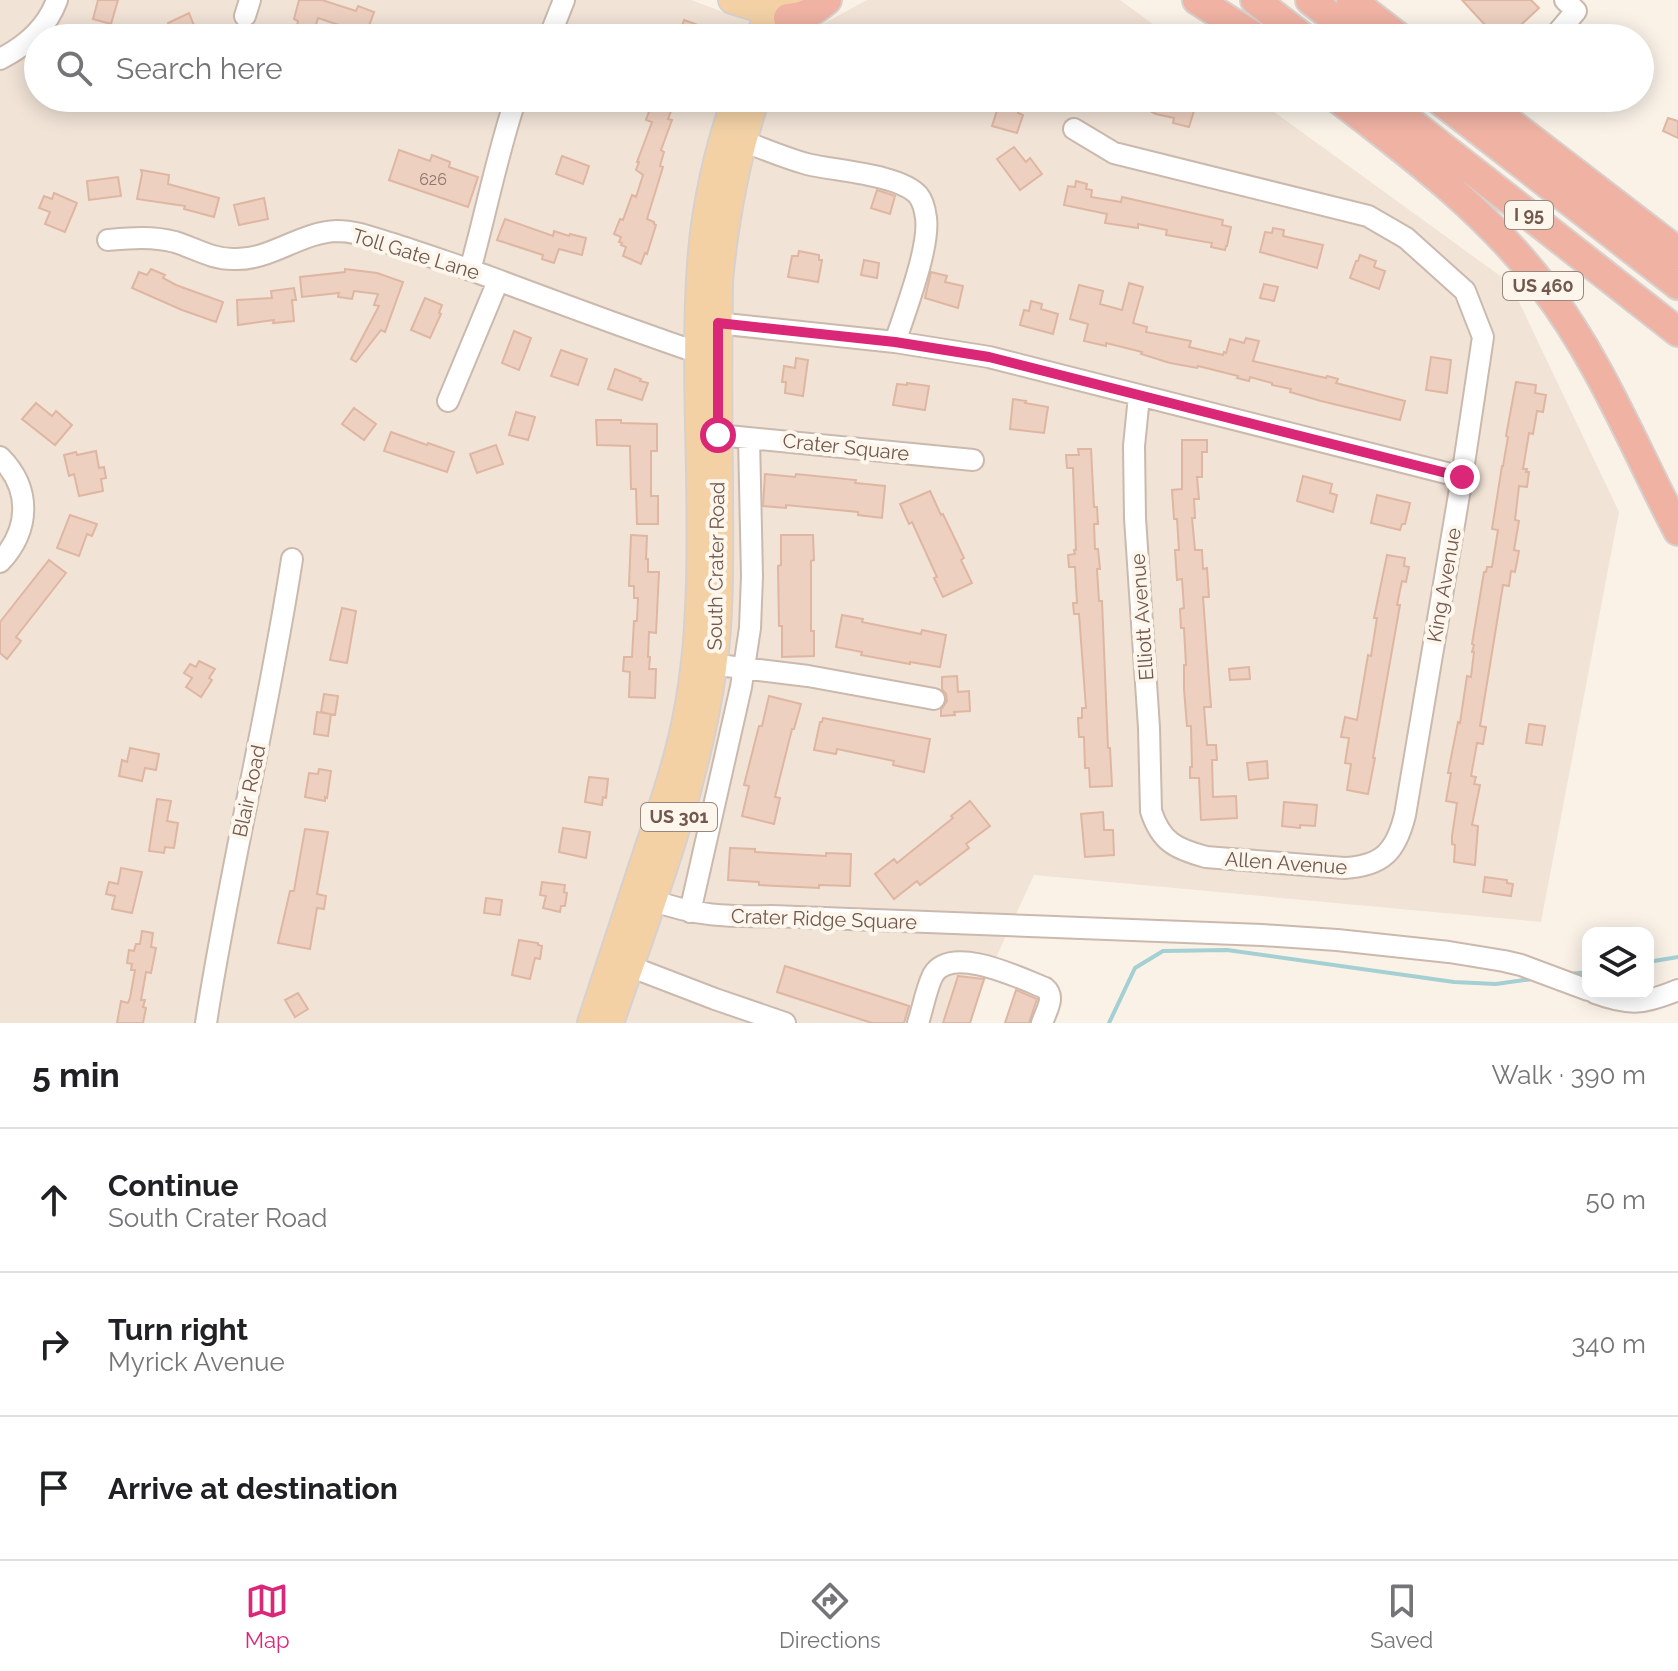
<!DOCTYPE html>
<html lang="en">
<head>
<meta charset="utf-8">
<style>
  :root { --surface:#fff; --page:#f6f6f6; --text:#202124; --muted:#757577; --line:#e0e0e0; --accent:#db2777 }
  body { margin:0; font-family:Raleway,sans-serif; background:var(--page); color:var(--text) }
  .controls { position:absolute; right:24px; bottom:24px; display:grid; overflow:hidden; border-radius:16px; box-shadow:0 4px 20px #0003 }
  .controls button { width:72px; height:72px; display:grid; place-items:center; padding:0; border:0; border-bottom:2px solid var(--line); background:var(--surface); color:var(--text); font:40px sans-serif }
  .stop { position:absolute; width:24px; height:24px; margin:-18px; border:6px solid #db2777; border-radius:50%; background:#fff }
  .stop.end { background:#db2777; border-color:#fff; box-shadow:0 2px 8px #0008 }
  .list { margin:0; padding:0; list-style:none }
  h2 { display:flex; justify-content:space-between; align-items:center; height:104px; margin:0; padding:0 32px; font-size:34px }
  h2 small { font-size:26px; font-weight:400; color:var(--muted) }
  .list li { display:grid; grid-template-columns:52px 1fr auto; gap:24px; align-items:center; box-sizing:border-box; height:144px; padding:0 32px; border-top:2px solid var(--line) }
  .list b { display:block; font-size:30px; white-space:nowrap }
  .list p { margin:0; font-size:26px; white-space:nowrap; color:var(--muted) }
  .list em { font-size:26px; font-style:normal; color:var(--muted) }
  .icon { flex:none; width:44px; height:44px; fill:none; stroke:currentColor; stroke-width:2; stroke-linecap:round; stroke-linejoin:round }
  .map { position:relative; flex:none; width:1678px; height:1023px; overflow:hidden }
  .search { position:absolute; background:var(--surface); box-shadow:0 4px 20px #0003; left:24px; right:24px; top:24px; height:88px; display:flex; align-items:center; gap:20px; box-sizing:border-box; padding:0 28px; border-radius:44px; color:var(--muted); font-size:30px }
  .sheet { height:536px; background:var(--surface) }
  nav { display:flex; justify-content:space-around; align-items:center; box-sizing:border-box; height:112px; border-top:2px solid var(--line); background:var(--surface); font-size:22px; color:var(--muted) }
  nav a { display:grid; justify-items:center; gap:4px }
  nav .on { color:var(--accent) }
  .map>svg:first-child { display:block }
  .residential { fill:#f1e3d6 }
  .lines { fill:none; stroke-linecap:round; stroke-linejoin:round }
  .stream { stroke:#a4cfd3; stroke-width:4 }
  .building { fill:#eed0c0; stroke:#dfb6a2; stroke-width:2 }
  .minor-casing { stroke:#cbb9ae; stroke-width:24 }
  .major-casing { stroke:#d8d0cd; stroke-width:30 }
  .highway-casing { stroke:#d8d0cd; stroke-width:32 }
  .minor { stroke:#fff; stroke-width:20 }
  .major { stroke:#f3d1a5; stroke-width:26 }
  .highway { stroke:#efb2a3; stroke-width:28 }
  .route { stroke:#db2777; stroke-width:10 }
  .labels { text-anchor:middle; stroke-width:8; stroke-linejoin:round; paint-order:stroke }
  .number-label { font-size:16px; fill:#91766a }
  .shield { fill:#fdf6ed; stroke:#9c877d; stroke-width:2 }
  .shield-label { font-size:18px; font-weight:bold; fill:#72584d }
  .street-label { font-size:20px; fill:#72584d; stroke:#fdf6ed }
</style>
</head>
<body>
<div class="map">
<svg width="1678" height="1023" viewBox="0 0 1678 1023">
  <rect width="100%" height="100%" fill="#faf2e7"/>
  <path class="residential" d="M0,0h691l56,21 61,11 59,-32h253l52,38h-1134v60h1217l255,185 109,229 -78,410 -507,-47 -68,148h-966z"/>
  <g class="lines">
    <path class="stream" d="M1648,962l30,-5
      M1569,974l19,-2
      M1109,1023l26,-55 28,-17 64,-1 227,32 42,2 36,-5"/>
  </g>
  <path class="building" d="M98,0h20l-7,24 -18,-5z
    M299,0h23l34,11 2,-5 16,6 -8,22 -48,-16 -4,13 -17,-5 1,-5 -4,-2z
    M1462,0h69l8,8 -32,30h-10z
    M189,13l10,25h-24l-7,-15z
    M684,20l17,6 -5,12h-18z
    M654,98h22l-8,21 4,1 -11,30 3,2 -4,14 3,1 -16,52 7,3v2l2,1 -9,29 -2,-1 -4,11 -18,-8 3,-9 -5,-2 1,-2 -3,-1 2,-5 -7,-3 6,-15 3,1 9,-25 4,2 7,-22 -7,-5 3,-8h-2l15,-40 -6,-2z
    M1001,98h8l12,4 -3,11 5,2 -6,18 -25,-7z
    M1124,98h56l16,6 -7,23 -16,-4 1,-5 -18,-4z
    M1668,118l10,3v17l-15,-7z
    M1014,147l12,15 4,-4 12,16 -22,16 -23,-31z
    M399,150l31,11 2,-6 18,7 -1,5 29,10 -10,30 -79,-27z
    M562,156l27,10 -6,18 -27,-10z
    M141,170l28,5 -1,9 51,14 -5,19 -30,-8 1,-3 -48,-7 5,-25z
    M118,177l3,19 -32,4 -2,-19z
    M1076,181l11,3 -1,5 6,1 -1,7 30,5 1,-5 101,23 -1,5 9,2 -4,19h-1l-1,4 -14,-3 1,-4 -46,-8 1,-5 -29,-6v4l-33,-5 2,-9 -43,-9 4,-19 7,1z
    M877,190l18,6 -5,18 -19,-6z
    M54,193l23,10 -12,29 -20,-8 5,-12 -11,-4 5,-12 8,3z
    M264,198l4,21 -29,6 -5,-20z
    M505,219l48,17 1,-5 15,5 1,-2 16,4 -4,17 -23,-6 -5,14 -12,-4 1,-4 -46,-15z
    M1273,228l11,2 -1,6 40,9 -6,23 -57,-16 5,-20 7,1z
    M799,251l20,4v5h3l-4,22 -30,-5 4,-21h6z
    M1360,255l16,6 -2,6 11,4 -6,18 -29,-11 6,-17h2z
    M864,260l15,3 -2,15 -16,-3z
    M151,269l14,6 -2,3 13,7 47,17 -7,20 -34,-12 -50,-22 7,-16 8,3z
    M345,269l32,4 26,9 -18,50 -4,-2 -25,32 -5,-3 28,-53 -5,-1 4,-11 -24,-3 -2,8 -14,-2 1,-4 -37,4 -2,-20 45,-5z
    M931,272l16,4 -2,6 18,4 -5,22 -33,-10z
    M1129,283l14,4 -10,36 14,4 -1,5 45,9 -2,6 34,8 1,-3 2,1 4,-14 14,4 2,-5 13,3 -6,20 73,17 1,-2 11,3 -2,4 69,18 -5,19 -79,-19 -31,-9 1,-3 -19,-4v-2l-22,-6 -1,4 -12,-3 1,-2 -40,-10 -1,2 -27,-5 -29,-9 1,-2 -36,-9v3l-22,-5 4,-17 -18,-5 9,-34 24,6 -3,13 22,6z
    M1264,284l14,3 -4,14 -14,-3z
    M294,288l2,12h-4l2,21 -21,2 1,-3 -36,5 -1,-25 35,-2 -1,-7z
    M425,298l17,7 -3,8 2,1 -11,24 -19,-8z
    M1031,301l11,3 -1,5 17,5 -5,20 -33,-9 4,-15 5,1z
    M514,331l17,7 -12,32 -17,-7z
    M561,350l26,9 -9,26 -27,-9z
    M1431,357l20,3 -4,33 -21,-3z
    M796,358l12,2 -5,36 -18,-3 1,-11h-4l2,-16 11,2z
    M615,369l26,10 -1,2 8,2 -6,17 -34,-11z
    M1516,382l20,3 -1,8 11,2 -3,17 -6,-1 -4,23 -4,-1 -6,36h4l-1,3h3l-2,15 -8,-1 -4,34 4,1 -5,29 5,1 -4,21 -4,-1 -2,15 -6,-1 -23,141 6,1 -3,17 -6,-1 -6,33 5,1 -2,7 6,1 -8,40 6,1 -3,39 -21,-3 1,-17 -3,-1v-8l5,-33 -11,-2 5,-28h-3l10,-51 2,1 7,-47 4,1 3,-25h-2l2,-7 -2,-1 12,-72h2l1,-5h5l6,-37 -6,-1 10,-63h1l5,-29 -2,-1z
    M907,383l22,3 -4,24 -32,-5 4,-21 10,1z
    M1013,399l13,2 -1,2 23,4 -4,26 -34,-4z
    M36,403l16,13 4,-5 16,14 -17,20 -33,-26z
    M354,408l22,16 -12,16 -22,-16z
    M516,412l19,5 -7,23 -19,-5z
    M596,420h25v3l36,1v27h-6v45h7v28h-21l-1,-35h-5l-1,-43 -33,-1z
    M391,432l36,13 1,-2 26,9 -7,20 -63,-21z
    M1182,440h25v12h-5v25h-5l2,22h-5l1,19h-3l3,32h7l1,19 4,-1 2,29h-6l8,110h-7l3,38h9l1,15h-5l1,37 23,-1 1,22 -36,2 -2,-42h-9v-11h2l-1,-41h-4l-3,-37v-24h2l-2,-37h-3l-1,-19 4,-1 -2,-29 -5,1 -2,-30h4l-2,-31h-3l-2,-29 10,-1z
    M496,445l7,19 -26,9 -7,-19z
    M1078,449h13l3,58h3l1,17h-4l1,25h3l2,20h-3l2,32h3l6,147h2l2,38 -22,1 -1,-19h-4l-1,-31h-5l-1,-19h4v-10h4l-7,-94h-5l-1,-11h4l-2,-36h-6l-1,-12 7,-1 -1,-4h2l-3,-82h-6l-1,-13h13z
    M96,451l3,17 5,-1 2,11 -5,1 2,12 -24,5 -5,-22 -5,2 -5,-21 12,-3 1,3z
    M765,474l30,3 1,-3 60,6 -1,3 30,3 -3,32 -24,-3v-3l-72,-7v3l-23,-2z
    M1303,476l29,8 -2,9 7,2 -4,17 -36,-11z
    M930,491l11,24 2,-1 21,44 -3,2 11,23 -29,14 -9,-19 3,-1 -25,-55 -3,2 -9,-20z
    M1377,495l33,8 -5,21h-3l-2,6 -29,-7z
    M70,515l27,9 -5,12 -5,-2 -8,22 -22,-8z
    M631,535l16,1 -1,23h2v13h11l-3,61 -7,-1 -1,25h2l-1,12h7l-1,29 -26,-1 1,-25 -7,-1 1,-14h8l2,-36h3l1,-23h-4v-12h-5z
    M781,535h32l1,25 -3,1v70h3v25l-32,1v-31h-3l-1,-60 3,-1z
    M1387,555l18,3 -1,8 5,1 -3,15 -4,-1 -5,24h3l-27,153h2l-7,36 -21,-4 4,-26 -6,-1 4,-25 -8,-1 4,-20 12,3 11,-65 3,1 6,-38h-3z
    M49,560l17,13 -50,64 5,4 -14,18 -7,-6v-31z
    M342,608l14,3 -9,52 -17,-3z
    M842,615l21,4 -1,3 59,12 1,-4 24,5 -6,32 -30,-5v2l-49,-9 1,-3 -26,-5z
    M199,661l16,8 -6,9 3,2 -11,17 -15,-10 6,-9 -8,-5 6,-9 6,3z
    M1249,667l1,12 -20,1 -1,-11z
    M957,676l1,16 11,-1 1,20 -16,1 1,3 -14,1v-6l6,-9 -1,-7 -4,-5v-12z
    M324,694l14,2 -3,19 -14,-3z
    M769,696l32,8 -7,25h-2l-17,68 5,1 -6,26 -32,-8 7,-30 -5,-1 15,-59h3z
    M317,712l14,2 -3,22 -14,-2z
    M823,718l107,21 -6,33 -31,-7 1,-4 -57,-12 -1,5 -22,-4 6,-28h2z
    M1529,724l16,2 -3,19 -16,-2z
    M130,748l29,6 -3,16 -11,-2 -3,13 -23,-5 3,-16 5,2z
    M1267,761l1,17 -19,2 -2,-17z
    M319,769l12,2 -4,27 -2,-1v4l-20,-4 4,-24 9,1z
    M589,777l19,2 -2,19 -3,-1 -1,8 -17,-3z
    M157,799l14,2 -4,20 11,2 -4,25 -9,-1 -1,6 -15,-2z
    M970,801l20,25 -24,18 3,4 -49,37 -3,-4 -23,18 -19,-25 19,-15 3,4 56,-45 -2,-2z
    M1284,802l33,3 -2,21 -15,-1v3l-18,-2z
    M1103,812l1,18h9l1,25 -29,2 -4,-43z
    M563,828l27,4 -4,26 -27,-6z
    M305,829l23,3 -11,62 9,2 -2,13 -7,-1 -7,41 -32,-6 12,-52h4z
    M730,848l25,1v3l71,4v-3l25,1 -1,32 -31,-1v3l-60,-3v-3l-31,-2z
    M121,868l21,4 -10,41 -20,-4 3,-13 -9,-2 3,-12 9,2z
    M1485,877l22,3v3l6,1 -2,12 -28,-4z
    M542,882l23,3 -1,7 3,1 -2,13h-4l-1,6 -17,-4 3,-12 -6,-1z
    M486,898l16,2 -2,15 -16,-2z
    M142,931l11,2 -2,14 5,1 -5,25 -5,-1 -5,28h4l-2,7 3,1 -3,15h-26l4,-22 7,2 2,-5 5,-28h-4l1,-6 -5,-1 2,-13 5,1 2,-7h4z
    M519,940l19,3v2l4,1 -2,13 -5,-1 -5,21 -18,-4z
    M785,966l124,40 -5,17h-32l-95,-31z
    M958,976l26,3 -14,44h-27z
    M1016,990l21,9 -8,24h-24z
    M298,993l10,16 -13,8 -10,-17z"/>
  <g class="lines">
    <g class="minor-casing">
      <path id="minor" d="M245,16l5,-16
        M549,38l15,-38
        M1553,38l23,-27 -11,-11
        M0,59c26,-13 47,-31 57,-59
        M1074,129l40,24 254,63 38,22 59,53 18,46 -21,140 -57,338c-9,36 -22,51 -61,53l-138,-11c-30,-8 -45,-15 -55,-46l-2,-83 -14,-210 -1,-72 5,-50
        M743,141c21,8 42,17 64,23 27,7 92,10 111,31 5,6 7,15 8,23 4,29 -21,94 -31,124
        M108,240c23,-2 44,-4 67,2 20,6 36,17 58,17 37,2 67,-27 104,-28 19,0 36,7 53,12 28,9 54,18 81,27 80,30 159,60 240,87
        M470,270c16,-57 27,-116 46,-172
        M707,322l188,20 94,15 473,120
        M448,401l50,-120
        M718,435l255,25
        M0,457c32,32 30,73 0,105
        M702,663l106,13 126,23
        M652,900c44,16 74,17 120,16l490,19 75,5 112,12 55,9 17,4 67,25
        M690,912l51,-225 9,-59 2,-52 -3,-138
        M616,961l99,38 70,24
        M1595,993c35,13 49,11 83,-3
        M206,1023c24,-155 62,-308 86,-464
        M918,1023c5,-15 8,-34 15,-48 18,-31 87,3 112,13 11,9 1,23 -3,35"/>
    </g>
    <g class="major-casing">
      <path id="major" d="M732,0l56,18
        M759,38l15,-38
        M780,38l15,-38
        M591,1023c17,-52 34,-103 51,-155 12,-37 25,-73 35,-110 13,-48 20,-100 22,-149 6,-115 -6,-231 2,-345 4,-56 17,-114 35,-166
        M610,1023c40,-116 86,-233 103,-355 8,-60 6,-121 6,-181 -1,-69 -1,-138 0,-207 6,-61 17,-123 37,-182"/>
    </g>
    <g class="highway-casing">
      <path id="highway" d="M1197,0l60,38
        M1255,0l49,38
        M1310,0l49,38
        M1351,0l49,38
        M788,18c17,-1 26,-7 39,-18
        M1337,98c74,57 149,113 206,188 57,74 92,163 135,245
        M1380,98l298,234
        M1437,98l241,187
        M1478,98l200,154"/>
    </g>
    <use href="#minor" class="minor"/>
    <use href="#major" class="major"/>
    <use href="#highway" class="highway"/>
  </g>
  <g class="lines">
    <path class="route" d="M718,435v-112l177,19 94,15 473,120"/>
  </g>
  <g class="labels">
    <g class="number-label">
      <text x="433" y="185">626</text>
    </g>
    <g class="shield">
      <rect x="1505" y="201" width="48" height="28" rx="6"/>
      <rect x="1503" y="272" width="80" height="28" rx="6"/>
      <rect x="641" y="803" width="76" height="28" rx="6"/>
    </g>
    <g class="shield-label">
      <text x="1529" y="221">I 95</text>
      <text x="1543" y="292">US 460</text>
      <text x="679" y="823">US 301</text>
    </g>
    <g class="street-label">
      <text transform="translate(416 254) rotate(17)" y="7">Toll Gate Lane</text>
      <text transform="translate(846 447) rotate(6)" y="7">Crater Square</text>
      <text transform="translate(716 566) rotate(-89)" y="7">South Crater Road</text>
      <text transform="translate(1444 585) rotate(-80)" y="7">King Avenue</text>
      <text transform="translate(1142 617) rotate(-94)" y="7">Elliott Avenue</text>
      <text transform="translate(249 791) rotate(-78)" y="7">Blair Road</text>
      <text transform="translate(1286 863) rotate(4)" y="7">Allen Avenue</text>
      <text transform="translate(824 919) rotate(2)" y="7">Crater Ridge Square</text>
    </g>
  </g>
</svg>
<div class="controls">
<button><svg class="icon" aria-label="layers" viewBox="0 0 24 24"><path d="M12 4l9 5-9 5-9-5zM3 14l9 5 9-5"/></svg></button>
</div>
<div class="stop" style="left:718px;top:435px"></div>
<div class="stop end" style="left:1462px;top:477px"></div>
<div class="search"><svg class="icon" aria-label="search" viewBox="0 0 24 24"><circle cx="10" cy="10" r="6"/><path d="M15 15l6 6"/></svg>Search here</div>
</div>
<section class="sheet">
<h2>5 min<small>Walk · 390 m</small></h2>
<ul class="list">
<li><svg class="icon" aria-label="ahead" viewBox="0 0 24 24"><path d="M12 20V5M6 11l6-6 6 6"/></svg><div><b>Continue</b><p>South Crater Road</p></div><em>50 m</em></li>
<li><svg class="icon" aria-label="right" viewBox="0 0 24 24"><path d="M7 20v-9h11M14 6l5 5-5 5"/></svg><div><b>Turn right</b><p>Myrick Avenue</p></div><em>340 m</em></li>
<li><svg class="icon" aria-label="arrive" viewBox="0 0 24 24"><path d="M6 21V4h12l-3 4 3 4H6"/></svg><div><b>Arrive at destination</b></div></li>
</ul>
</section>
<nav>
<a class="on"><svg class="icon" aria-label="map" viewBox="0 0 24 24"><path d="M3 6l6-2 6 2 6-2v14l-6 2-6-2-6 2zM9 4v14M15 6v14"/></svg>Map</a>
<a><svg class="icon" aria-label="directions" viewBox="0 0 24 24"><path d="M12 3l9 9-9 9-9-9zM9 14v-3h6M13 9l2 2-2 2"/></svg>Directions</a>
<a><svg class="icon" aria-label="saved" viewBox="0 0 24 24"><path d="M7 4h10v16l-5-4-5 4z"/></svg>Saved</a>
</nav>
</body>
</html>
